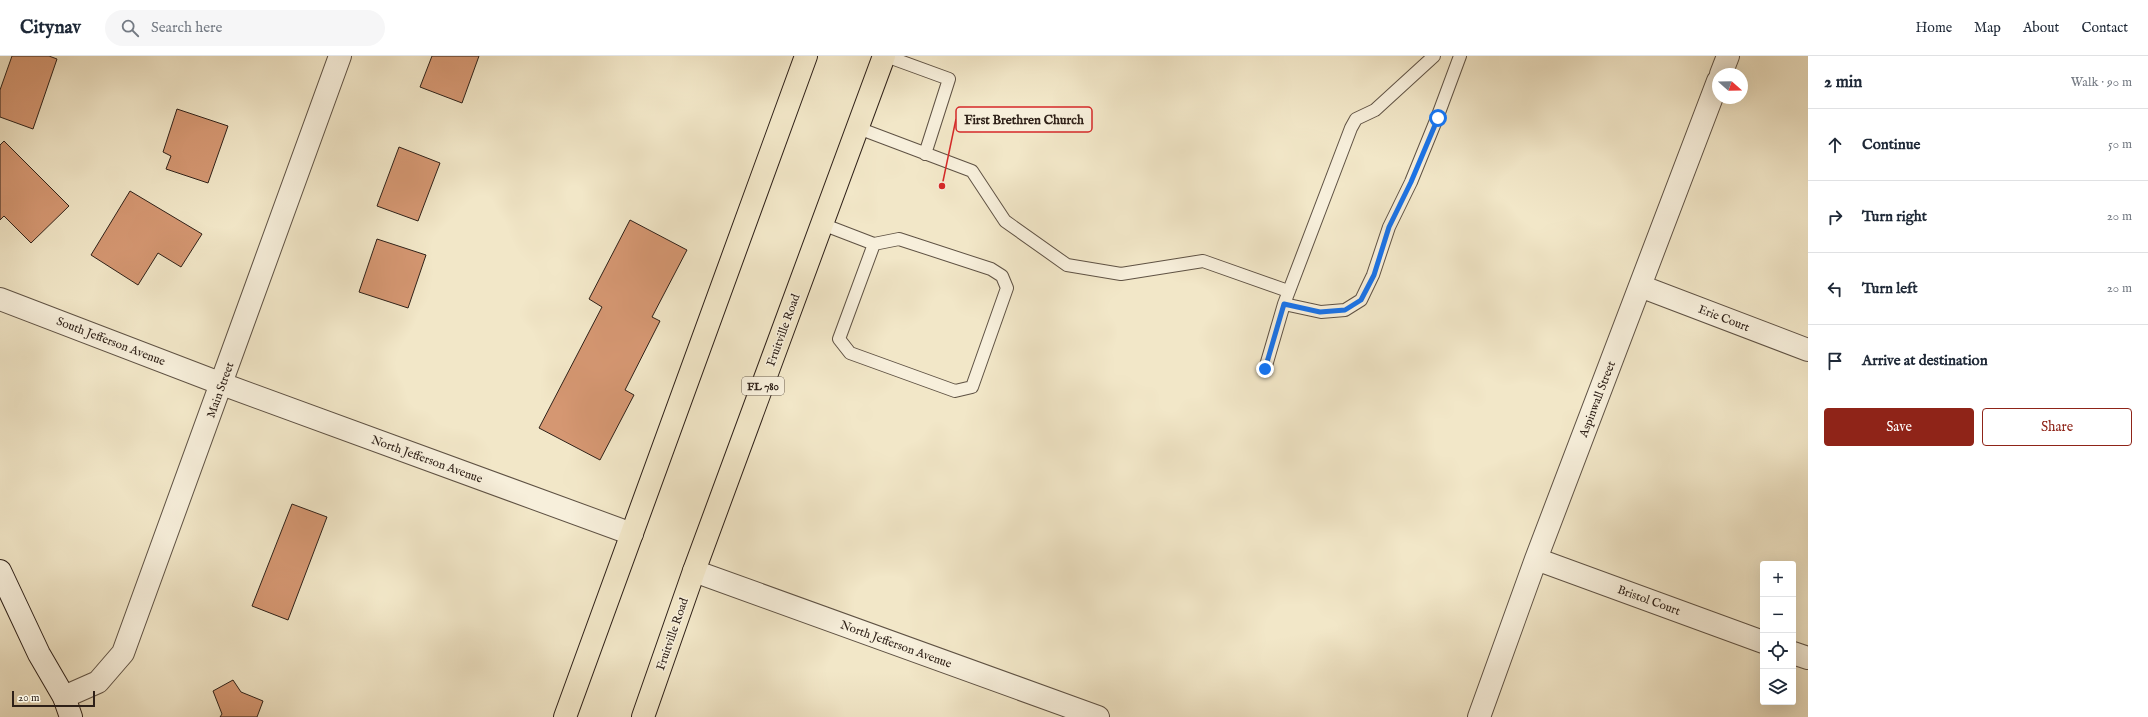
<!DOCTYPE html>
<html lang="en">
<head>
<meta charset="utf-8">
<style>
  :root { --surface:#fff; --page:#f6f6f7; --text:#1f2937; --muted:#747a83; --line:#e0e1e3; --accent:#8f2418 }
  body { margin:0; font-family:"IM FELL English",serif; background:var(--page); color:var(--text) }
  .controls { position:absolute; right:12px; bottom:12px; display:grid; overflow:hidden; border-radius:4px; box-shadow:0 4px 16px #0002 }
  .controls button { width:36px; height:36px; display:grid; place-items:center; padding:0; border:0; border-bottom:1px solid var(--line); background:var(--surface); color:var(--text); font:20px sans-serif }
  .compass { position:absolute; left:1712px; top:12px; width:36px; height:36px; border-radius:50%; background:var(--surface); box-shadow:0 4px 16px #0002; rotate:110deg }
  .scale { position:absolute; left:12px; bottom:10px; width:83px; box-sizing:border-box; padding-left:4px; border:2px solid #2e2018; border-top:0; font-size:11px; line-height:14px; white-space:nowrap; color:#2e2018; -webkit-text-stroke:3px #f7efdb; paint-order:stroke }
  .stop { position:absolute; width:12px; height:12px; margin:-9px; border:3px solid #1a73e8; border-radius:50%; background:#fff }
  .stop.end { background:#1a73e8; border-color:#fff; box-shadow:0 1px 4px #0008 }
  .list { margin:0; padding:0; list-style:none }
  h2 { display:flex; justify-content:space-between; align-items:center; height:52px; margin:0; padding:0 16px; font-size:17px }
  h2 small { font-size:13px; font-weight:400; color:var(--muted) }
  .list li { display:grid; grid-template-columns:26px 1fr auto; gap:12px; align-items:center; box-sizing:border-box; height:72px; padding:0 16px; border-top:1px solid var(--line) }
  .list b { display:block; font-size:15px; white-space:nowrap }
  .list em { font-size:13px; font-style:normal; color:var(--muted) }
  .actions { display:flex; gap:8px; padding:12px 16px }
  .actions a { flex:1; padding:9px 0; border:1px solid var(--accent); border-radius:4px; text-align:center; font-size:14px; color:var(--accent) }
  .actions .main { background:var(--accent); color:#fff }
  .icon { flex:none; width:22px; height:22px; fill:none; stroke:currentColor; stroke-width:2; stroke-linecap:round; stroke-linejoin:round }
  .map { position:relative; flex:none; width:1808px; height:661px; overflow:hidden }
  header { display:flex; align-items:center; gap:24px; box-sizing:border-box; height:56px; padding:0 20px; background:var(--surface); border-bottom:1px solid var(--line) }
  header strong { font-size:19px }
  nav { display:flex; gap:22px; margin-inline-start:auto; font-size:14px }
  .search { width:280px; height:36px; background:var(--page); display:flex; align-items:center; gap:10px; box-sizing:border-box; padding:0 14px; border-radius:22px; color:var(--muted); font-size:15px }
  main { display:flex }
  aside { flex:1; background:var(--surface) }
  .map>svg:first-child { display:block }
  .building { fill:#d59772; stroke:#2e2018 }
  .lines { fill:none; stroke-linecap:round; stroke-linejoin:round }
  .lane-casing { stroke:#5f5244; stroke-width:14 }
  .street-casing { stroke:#5f5244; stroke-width:24 }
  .secondary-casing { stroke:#2e2018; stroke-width:24 }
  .primary-casing { stroke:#2e2018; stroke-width:24 }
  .lane { stroke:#f7efdb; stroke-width:12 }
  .street { stroke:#f7efdb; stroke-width:22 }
  .secondary { stroke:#f7efdb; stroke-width:22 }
  .primary { stroke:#f2e7c8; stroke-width:22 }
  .route { stroke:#1a73e8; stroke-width:5 }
  .labels { text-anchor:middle; stroke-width:3; stroke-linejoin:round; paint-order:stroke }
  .shield { fill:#f7efdb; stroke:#6a5e52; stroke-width:1 }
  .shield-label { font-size:11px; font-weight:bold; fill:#2e2018 }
  .street-label { font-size:12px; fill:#2e2018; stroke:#f7efdb }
  .leader { fill:none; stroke:#d62828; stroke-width:1.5 }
  .callout-dot { fill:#d62828; stroke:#f7efdb; stroke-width:1.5 }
  .callout { fill:#f7efdb; stroke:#d62828; stroke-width:1.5 }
  .callout-label { font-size:13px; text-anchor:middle; font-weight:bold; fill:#2e2018 }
</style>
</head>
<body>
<header>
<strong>Citynav</strong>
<div class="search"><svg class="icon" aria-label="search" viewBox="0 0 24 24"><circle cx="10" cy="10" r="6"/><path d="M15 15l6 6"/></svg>Search here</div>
<nav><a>Home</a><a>Map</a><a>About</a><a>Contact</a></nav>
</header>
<main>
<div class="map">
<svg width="1808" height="661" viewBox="0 0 1808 661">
  <rect width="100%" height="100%" fill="#f2e7c8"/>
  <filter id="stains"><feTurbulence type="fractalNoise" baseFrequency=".005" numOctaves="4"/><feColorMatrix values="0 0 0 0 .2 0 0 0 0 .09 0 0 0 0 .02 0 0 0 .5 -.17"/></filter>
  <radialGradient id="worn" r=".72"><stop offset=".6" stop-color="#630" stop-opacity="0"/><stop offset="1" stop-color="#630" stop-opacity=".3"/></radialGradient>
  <path class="building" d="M12,0h37l8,3 -24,70 -33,-12v-27z
    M432,0h47l-17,47 -42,-16z
    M177,53l51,17 -20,57 -42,-14 5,-13 -8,-4z
    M4,85l65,65 -38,37 -27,-27 -4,4v-75z
    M399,91l41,16 -22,58 -41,-15z
    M130,135l72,43 -21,33 -23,-14 -20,32 -47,-30z
    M630,164l57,30 -35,67 8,4 -35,69 9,5 -34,65 -61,-32 63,-121 -13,-8z
    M377,183l49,16 -18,53 -49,-16z
    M292,448l35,13 -39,103 -36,-14z
    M233,624l8,12 22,9 -6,16h-37l2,-3 -9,-23z"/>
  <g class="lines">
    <g class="lane-casing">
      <path id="lane" d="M886,0l63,23 -24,75
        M1434,0l-59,54 -19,9 -5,9 -67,176 37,8 24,-2 16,-10 12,-25 16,-48 22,-45 26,-64 23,-62
        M858,72l114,43 33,50 62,44 54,9 82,-13 85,30
        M822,168l52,20 25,-5 92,30 11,7 5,12 -35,99 -17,4 -105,-38 -11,-14 35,-95
        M1265,313l19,-65"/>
    </g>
    <g class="street-casing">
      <path id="street" d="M1721,18l7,-18
        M1640,230l168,64
        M0,243l222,85 410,150
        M1536,503l227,83
        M694,515l404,146
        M1793,597l15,5
        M64,641l34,-15 25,-29 217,-597
        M1479,661l57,-158 182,-478"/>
    </g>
    <g class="secondary-casing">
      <path id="secondary" d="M0,515l39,83 25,43 7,20"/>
    </g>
    <g class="primary-casing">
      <path id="primary" d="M565,661l241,-661
        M643,661l51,-146 190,-515"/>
    </g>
    <use href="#lane" class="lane"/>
    <use href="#street" class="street"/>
    <use href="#secondary" class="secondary"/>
    <use href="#primary" class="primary"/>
  </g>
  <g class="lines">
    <path class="route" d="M1265,313l19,-65 36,8 25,-2 16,-10 13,-25 15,-48 22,-45 27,-64"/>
  </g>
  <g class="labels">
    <rect class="shield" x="742" y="321" width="42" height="18" rx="3"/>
    <g class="shield-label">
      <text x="763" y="334">FL 780</text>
    </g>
    <g class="street-label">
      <text transform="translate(1724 262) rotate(21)" y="4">Erie Court</text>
      <text transform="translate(783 274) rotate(-70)" y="4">Fruitville Road</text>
      <text transform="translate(111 285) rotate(21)" y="4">South Jefferson Avenue</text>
      <text transform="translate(220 334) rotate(-70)" y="4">Main Street</text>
      <text transform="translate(1597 343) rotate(-69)" y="4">Aspinwall Street</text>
      <text transform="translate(427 403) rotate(20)" y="4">North Jefferson Avenue</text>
      <text transform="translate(1649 544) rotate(20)" y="4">Bristol Court</text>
      <text transform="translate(672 578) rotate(-71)" y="4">Fruitville Road</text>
      <text transform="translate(896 588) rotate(20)" y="4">North Jefferson Avenue</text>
    </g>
  </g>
  <path class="leader" d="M942 130L956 63"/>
  <circle class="callout-dot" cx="942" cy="130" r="4"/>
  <rect class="callout" x="956" y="51" width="136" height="25" rx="4"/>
  <g class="callout-label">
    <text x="1024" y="68">First Brethren Church</text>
  </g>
  <rect width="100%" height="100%" filter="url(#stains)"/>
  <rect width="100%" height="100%" fill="url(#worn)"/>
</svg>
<div class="controls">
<button>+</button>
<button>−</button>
<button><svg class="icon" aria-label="locate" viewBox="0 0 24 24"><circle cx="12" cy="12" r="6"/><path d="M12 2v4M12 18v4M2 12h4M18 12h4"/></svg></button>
<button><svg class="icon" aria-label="layers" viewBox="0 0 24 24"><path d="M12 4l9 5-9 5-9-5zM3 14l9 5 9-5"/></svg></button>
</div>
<svg class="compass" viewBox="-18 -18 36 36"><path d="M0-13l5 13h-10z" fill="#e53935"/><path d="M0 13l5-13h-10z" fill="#747a83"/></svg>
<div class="scale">20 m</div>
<div class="stop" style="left:1438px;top:62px"></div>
<div class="stop end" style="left:1265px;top:313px"></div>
</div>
<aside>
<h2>2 min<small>Walk · 90 m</small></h2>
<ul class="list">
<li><svg class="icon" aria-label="ahead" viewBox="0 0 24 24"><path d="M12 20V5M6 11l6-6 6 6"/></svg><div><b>Continue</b></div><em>50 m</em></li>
<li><svg class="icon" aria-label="right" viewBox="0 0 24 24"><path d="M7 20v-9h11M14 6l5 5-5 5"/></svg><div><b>Turn right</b></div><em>20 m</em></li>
<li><svg class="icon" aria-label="left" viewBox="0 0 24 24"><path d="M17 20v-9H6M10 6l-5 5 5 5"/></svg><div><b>Turn left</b></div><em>20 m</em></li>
<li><svg class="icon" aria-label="arrive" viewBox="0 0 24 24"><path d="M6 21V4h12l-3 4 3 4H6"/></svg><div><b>Arrive at destination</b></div></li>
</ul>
<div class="actions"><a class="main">Save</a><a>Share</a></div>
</aside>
</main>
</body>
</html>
